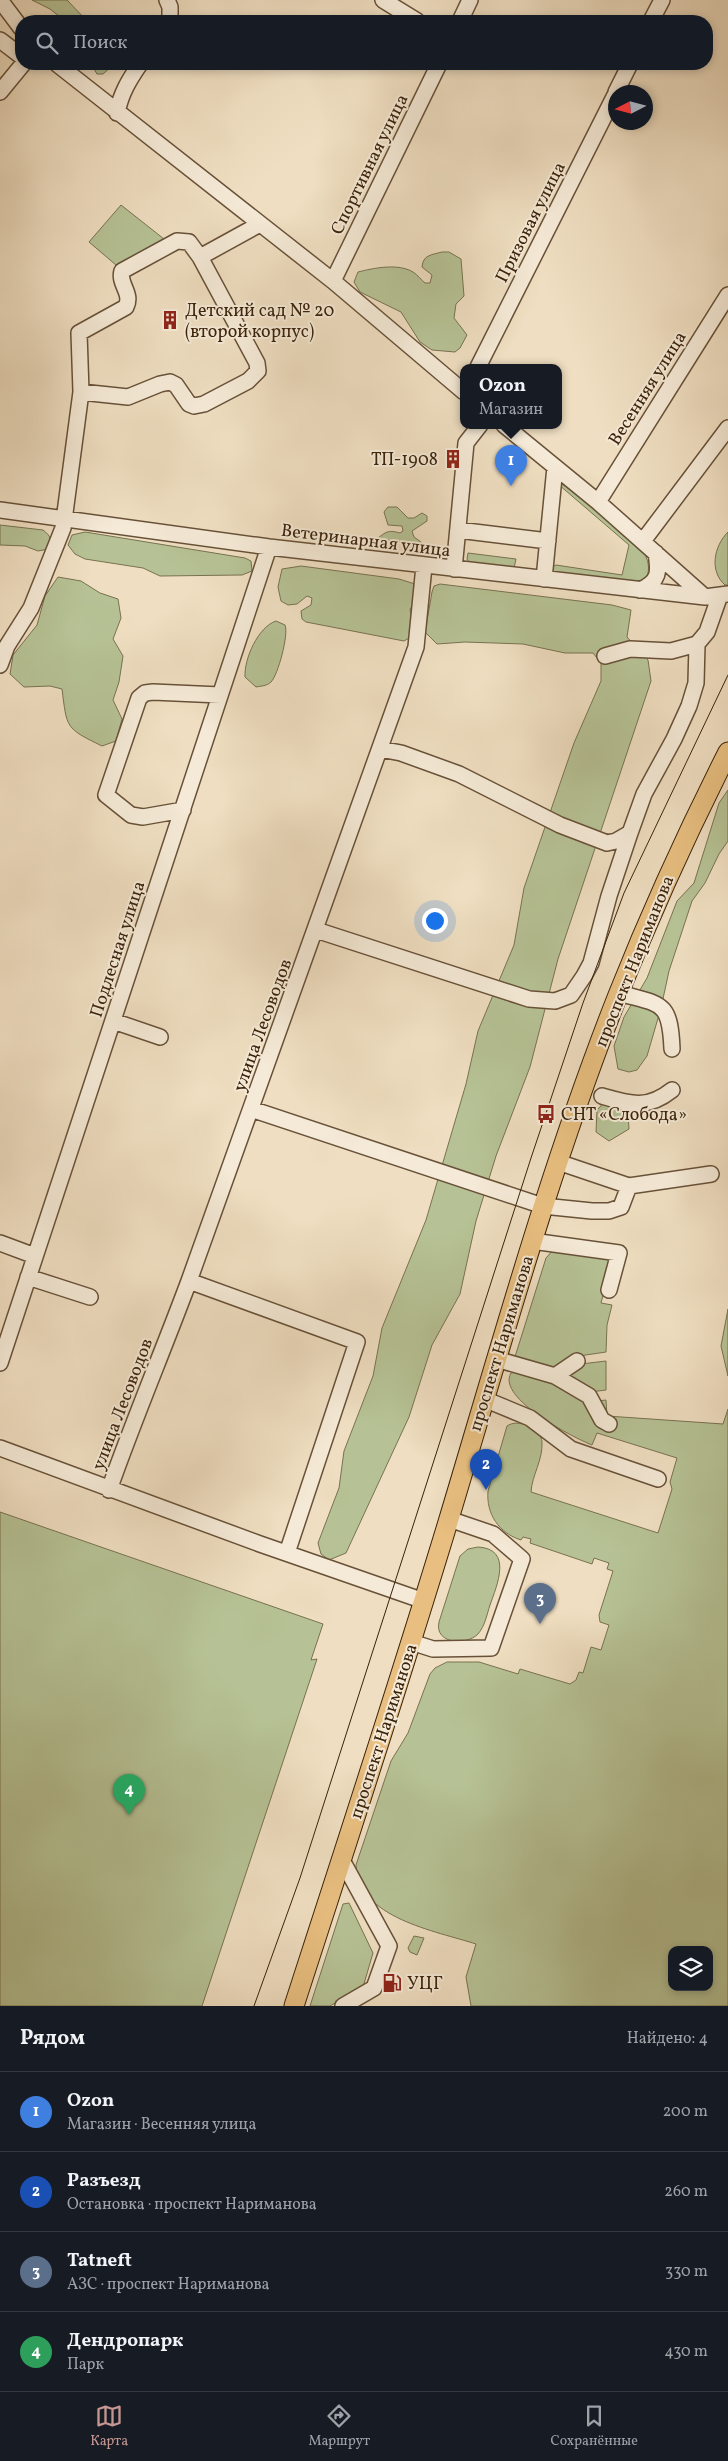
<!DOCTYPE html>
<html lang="ru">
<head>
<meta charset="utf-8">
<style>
  :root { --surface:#171b24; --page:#242831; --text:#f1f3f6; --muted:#9ea1a6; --line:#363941; --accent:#c59692 }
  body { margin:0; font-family:Vollkorn,serif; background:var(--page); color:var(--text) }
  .controls { position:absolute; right:15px; bottom:15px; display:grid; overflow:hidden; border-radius:10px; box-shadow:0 2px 8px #0003 }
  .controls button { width:45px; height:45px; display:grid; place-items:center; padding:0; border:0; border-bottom:1px solid var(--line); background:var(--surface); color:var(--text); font:25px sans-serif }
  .compass { position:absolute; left:608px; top:85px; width:45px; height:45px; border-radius:50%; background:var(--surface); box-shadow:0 2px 8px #0003; rotate:264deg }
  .you { position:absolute; left:434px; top:920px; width:18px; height:18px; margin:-12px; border:4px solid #fff; border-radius:50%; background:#1a73e8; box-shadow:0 0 0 8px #1a73e833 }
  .badge { display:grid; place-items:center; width:32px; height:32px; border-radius:50%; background:var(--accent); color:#fff; font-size:16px; font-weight:700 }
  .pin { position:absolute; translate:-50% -41px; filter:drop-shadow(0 1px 2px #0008) }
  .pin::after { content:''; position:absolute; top:26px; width:18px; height:15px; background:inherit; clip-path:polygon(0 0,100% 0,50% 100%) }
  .popup { position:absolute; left:460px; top:364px; width:102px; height:65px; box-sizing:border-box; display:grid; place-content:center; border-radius:10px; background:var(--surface); filter:drop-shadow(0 1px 4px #0005); font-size:16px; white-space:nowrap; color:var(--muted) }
  .popup b { font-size:19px; color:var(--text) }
  .popup::after { content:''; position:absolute; left:50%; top:100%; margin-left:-10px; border:10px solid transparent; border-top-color:var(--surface) }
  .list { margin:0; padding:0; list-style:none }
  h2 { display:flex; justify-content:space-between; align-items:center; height:65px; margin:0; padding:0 20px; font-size:21px }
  h2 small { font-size:16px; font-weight:400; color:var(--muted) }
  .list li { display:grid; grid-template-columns:32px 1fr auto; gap:15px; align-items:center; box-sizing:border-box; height:80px; padding:0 20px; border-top:1px solid var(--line) }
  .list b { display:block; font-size:19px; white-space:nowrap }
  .list p { margin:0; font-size:16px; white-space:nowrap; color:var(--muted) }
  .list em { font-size:16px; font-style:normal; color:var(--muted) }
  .icon { flex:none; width:28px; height:28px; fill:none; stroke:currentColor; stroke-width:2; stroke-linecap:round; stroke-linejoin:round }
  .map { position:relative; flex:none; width:728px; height:2006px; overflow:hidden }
  .search { position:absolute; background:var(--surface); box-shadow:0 2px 8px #0003; left:15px; right:15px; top:15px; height:55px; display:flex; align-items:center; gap:12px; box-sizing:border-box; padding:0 18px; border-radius:20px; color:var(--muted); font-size:19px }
  .sheet { height:385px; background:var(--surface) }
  nav { display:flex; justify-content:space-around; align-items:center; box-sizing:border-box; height:70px; border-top:1px solid var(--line); background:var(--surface); font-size:14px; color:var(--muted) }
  nav a { display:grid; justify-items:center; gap:2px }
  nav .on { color:var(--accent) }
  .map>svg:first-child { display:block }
  .green { fill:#b6c295; stroke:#787250; fill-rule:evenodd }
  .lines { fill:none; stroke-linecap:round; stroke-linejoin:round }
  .minor-casing { stroke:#685138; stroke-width:18 }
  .major-casing { stroke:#3b220a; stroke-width:21 }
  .minor { stroke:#f5ead7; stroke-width:15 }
  .major { stroke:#e8bf80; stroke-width:19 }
  .tram { stroke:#3b220a; stroke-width:1 }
  .labels { text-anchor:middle; stroke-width:4; stroke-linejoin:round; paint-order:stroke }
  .street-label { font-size:18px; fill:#3b220a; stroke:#f5ead7 }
  .poi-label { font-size:18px; fill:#3b220a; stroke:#f5ead7; text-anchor:start }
</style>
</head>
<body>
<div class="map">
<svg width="728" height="2006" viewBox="0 0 728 2006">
  <rect width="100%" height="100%" fill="#efdec1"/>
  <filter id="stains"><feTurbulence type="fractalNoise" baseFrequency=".004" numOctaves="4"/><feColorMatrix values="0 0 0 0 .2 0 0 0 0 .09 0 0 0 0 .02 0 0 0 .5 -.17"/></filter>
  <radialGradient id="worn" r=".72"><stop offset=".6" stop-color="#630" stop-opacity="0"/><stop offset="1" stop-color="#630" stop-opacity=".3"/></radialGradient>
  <path class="green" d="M32,0h35l20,21h-22l-15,-12z
    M91,64h22v1l-10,9h-6z
    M121,205l43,34 -48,26 -27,-23z
    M442,252h7l12,7 3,37 -8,8 -2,14 13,17 -7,13 -5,4 -23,-2 -12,-8 -19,-30 -41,-20 -6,-10 4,-10c16,-4 40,-9 55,0 5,3 8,8 12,11h5l2,-8 -10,-8c1,-12 9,-12 20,-15z
    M560,483c10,5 79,62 84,70 6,10 6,20 0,30l-91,-7 -3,-8 6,-3 66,10 7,-30 -71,-61z
    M388,507h9l11,11h6l8,-5 5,3v5l-15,10 2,6 7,5 -1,5 -4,3 -10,-1 -7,-8 -13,3 -8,-3v-3c9,-7 11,-8 22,-5l3,-2 -1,-5 -14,-1 -4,-13z
    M0,525l43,5c8,6 9,10 6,19l-11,2 -13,-5 -25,-1z
    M85,532l160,26 6,3 1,10 -10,4 -82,1 -17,-8 -58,-9 -10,-5 -7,-9 4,-10z
    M728,532v53h-3c-16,-14 -11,-39 3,-53z
    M468,553l48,6 -2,9 -45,-6 -2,-3z
    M301,566l98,13 16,5v19l-5,6 3,18 -2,10 -7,4 -98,-19 -4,-3 -1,-8 10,-6 1,-7 -5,-2 -10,8 -9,1 -7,-4 -3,-14 4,-18z
    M58,577l23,4 19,12 18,6 3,19 -8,21 10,17 -4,26 -6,18 9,19 -6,22 -14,5c-37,-18 -35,-18 -40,-57l-12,-3 -26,1 -14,-13 3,-19 24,-30 8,-29z
    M440,584l172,21 19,5 -4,27 21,23 3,21 -93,278 -28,108 -34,89 -20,65 -16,73 -28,51 -23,72 -63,136 -17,7 -8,-6 -3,-11 21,-55 5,-37 29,-75 9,-48 44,-108 40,-136 12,-53 36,-86 10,-57 50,-145 27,-62v-18l-8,-10h-28l-42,-9 -58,-2 -28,2 -12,-12 7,-40 2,-6z
    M276,621l9,4c4,9 -7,50 -14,57 -4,4 -10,4 -15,5l-11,-10c-1,-18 13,-50 31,-56z
    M728,790v51l-9,13 -14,29 -13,18 -23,70 -8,37 -14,48 -10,14 -8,2 -11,-3 -4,-23 10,-29 23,-39 30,-77 17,-18 25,-80z
    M613,1093l10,3 5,17 1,16 -20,12 -13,-9 1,-22z
    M554,1249l48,3 10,9 -11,42 11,2 -5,20 -1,27 -27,4 -28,17 -37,-13 32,-102z
    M728,1309v67l-7,-30z
    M606,1361v29l-16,2 -21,-16v-3l12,-9z
    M515,1372l38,9 35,21 18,-2 1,16 116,8 5,-15v597h-257l-5,-29 10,-33c-40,-13 -119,-26 -120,-79l35,-104 17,-28 22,-59 5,-6 12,-6h32l39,12 2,-5 50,15 6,-4 3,-8 4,1 8,-26 10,3 8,-25 -9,-3 -1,-7 14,-44 -6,-2 2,-6 -15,-5 -2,6 -62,-21 1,-4 -8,-2 -2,3c-22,-7 -35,-26 -33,-49l19,-65c11,-8 34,2 35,16 1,18 -10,33 -11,50l127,41 14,-44 -2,-7 7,-24 -80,-25 -5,12c-18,-7 -96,-47 -81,-72zM672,1950h37v37h-37z
    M0,1512l323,112 -12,36 6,-1 -115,347h-202z
    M478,1547c35,2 19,38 12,58 -3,9 -5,21 -12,29 -12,12 -44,10 -39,-12l21,-66 8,-7z
    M349,1903l24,50 -10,34 -33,19h-20l33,-102z
    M414,1936l10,2 -7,17 -7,-3 -2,-4z"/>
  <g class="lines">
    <g class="minor-casing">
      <path id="minor" d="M0,0l21,28
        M167,0l3,7v14
        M383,0l34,21
        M460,21l10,-21
        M651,21l11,-21
        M0,40l21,16
        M57,64l276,217 131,111
        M0,92l23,-28
        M616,92l14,-28
        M117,113c4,-20 12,-33 23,-49
        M200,257l60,-33
        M333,281l106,-217
        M478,367l138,-274
        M504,425l94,77 107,95
        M598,502l130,-207
        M0,510l269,37 436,50 23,-3
        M458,530l90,11
        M643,541l85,-113
        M454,569l12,-126 14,-18
        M544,579l11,-112
        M640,590c20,-9 19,-18 16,-37
        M605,656l25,-7 41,2 26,-7
        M0,665l7,-19 24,-38 32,-80 18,-136 47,5 32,-13 10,-2 6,3 13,19 5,2 10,-2 44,-23 10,-10 -1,-8 -57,-106 -11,-15 -12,-1 -55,30c-4,13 11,22 4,36l-47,26 2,59
        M380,749l21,4 58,21 101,51 47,18 9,-2 14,-8 14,-39 30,-55 15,-33 7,-23 1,-39 10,-12 13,-37
        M183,810l-40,7 -12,-2 -25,-20 33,-97 6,-5 8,-1 67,3
        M316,930l213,69 26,2 16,-6 13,-19 7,-13 18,-67 21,-63
        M619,993c42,12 51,7 53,56
        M113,1021l47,16
        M602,1096c28,8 45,14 70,-6
        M251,1109l292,97 49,5h17l12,-4 8,-21
        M558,1162l71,24 82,-12
        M532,1241l87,12 -10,37
        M0,1243l35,13
        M28,1277l62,20
        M189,1281l168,61 -70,211
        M496,1359l59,17 22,-15
        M0,1363l269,-816
        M555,1376l34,20 13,24 7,4
        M484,1399l46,19 41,31 87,30
        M0,1448l260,96 164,57
        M109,1490c25,-71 54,-139 80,-209l227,-634 8,-81
        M411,1642l22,7 58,-1 31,-89 -29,-25 -44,-15
        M342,1860l47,86 -15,42 -31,18"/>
    </g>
    <g class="major-casing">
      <path id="major" d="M294,2006c52,-161 105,-322 154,-484 53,-176 102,-355 170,-527 33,-83 70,-164 110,-243"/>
    </g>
    <use href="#minor" class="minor"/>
    <use href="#major" class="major"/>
    <path class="tram" d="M254,2006l46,-128 231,-720 52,-155 41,-110 104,-218"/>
  </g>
  <defs>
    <g id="building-bare" transform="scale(1.5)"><path d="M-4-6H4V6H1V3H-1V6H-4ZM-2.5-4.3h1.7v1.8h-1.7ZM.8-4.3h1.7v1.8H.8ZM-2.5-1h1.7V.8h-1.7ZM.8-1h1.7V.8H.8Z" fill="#8f2418" stroke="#f5ead7" stroke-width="2.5" paint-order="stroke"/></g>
    <g id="bus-bare" transform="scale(1.5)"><path d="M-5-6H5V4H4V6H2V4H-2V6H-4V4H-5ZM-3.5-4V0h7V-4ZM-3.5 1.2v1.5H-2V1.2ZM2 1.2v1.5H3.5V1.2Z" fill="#8f2418" stroke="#f5ead7" stroke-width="2.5" paint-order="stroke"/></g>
    <g id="fuel-bare" transform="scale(1.5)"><path d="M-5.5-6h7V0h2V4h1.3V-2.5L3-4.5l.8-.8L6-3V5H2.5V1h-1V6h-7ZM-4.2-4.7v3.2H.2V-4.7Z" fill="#8f2418" stroke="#f5ead7" stroke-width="2.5" paint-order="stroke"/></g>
  </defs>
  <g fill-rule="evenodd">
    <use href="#building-bare" x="170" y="320"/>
    <use href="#building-bare" x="453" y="459"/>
    <use href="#bus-bare" x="546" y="1114"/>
    <use href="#fuel-bare" x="392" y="1983"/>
  </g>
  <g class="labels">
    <g class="street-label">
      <text transform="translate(369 164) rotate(-64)" y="6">Спортивная улица</text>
      <text transform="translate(530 222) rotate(-63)" y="6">Призовая улица</text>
      <text transform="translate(647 388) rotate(-58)" y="6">Весенняя улица</text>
      <text transform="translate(366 540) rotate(7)" y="6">Ветеринарная улица</text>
      <text transform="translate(117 949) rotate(-72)" y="6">Подлесная улица</text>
      <text transform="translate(634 961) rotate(-68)" y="6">проспект Нариманова</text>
      <text transform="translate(262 1025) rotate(-70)" y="6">улица Лесоводов</text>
      <text transform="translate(501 1343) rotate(-73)" y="6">проспект Нариманова</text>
      <text transform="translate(122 1404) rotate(-69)" y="6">улица Лесоводов</text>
      <text transform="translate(383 1731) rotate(-72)" y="6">проспект Нариманова</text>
    </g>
    <g class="poi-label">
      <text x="185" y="316">Детский сад № 20<tspan x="185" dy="21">(второй корпус)</tspan></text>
      <text x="438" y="465" text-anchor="end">ТП-1908</text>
      <text x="561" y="1120">СНТ «Слобода»</text>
      <text x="407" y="1989">УЦГ</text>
    </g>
  </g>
  <rect width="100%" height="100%" filter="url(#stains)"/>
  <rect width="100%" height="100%" fill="url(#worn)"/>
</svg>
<div class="controls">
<button><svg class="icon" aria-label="layers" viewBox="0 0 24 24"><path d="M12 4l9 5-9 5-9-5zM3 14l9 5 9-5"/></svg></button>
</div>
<svg class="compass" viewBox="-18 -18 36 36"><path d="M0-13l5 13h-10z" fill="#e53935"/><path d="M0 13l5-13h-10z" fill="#9ea1a6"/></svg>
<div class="you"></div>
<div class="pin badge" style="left:511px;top:486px;background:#3f7fe0">1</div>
<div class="popup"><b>Ozon</b>Магазин</div>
<div class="pin badge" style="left:486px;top:1490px;background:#1a4fb4">2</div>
<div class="pin badge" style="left:540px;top:1624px;background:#5c6f8a">3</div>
<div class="pin badge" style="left:129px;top:1815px;background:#2e9e5b">4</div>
<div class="search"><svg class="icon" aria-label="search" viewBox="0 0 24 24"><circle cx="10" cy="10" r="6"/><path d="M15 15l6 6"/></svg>Поиск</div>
</div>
<section class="sheet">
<h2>Рядом<small>Найдено: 4</small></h2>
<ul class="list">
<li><span class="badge" style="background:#3f7fe0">1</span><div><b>Ozon</b><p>Магазин · Весенняя улица</p></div><em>200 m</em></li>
<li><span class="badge" style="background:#1a4fb4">2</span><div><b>Разъезд</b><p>Остановка · проспект Нариманова</p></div><em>260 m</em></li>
<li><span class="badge" style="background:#5c6f8a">3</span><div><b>Tatneft</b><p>АЗС · проспект Нариманова</p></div><em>330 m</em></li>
<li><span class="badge" style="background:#2e9e5b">4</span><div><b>Дендропарк</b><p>Парк</p></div><em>430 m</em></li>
</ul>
</section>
<nav>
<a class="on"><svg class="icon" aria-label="map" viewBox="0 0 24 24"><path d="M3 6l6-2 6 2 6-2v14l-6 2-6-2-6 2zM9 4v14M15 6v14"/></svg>Карта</a>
<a><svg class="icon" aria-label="directions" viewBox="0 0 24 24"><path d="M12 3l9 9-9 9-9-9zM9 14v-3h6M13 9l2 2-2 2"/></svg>Маршрут</a>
<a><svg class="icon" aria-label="saved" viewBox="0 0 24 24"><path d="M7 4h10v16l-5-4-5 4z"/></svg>Сохранённые</a>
</nav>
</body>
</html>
